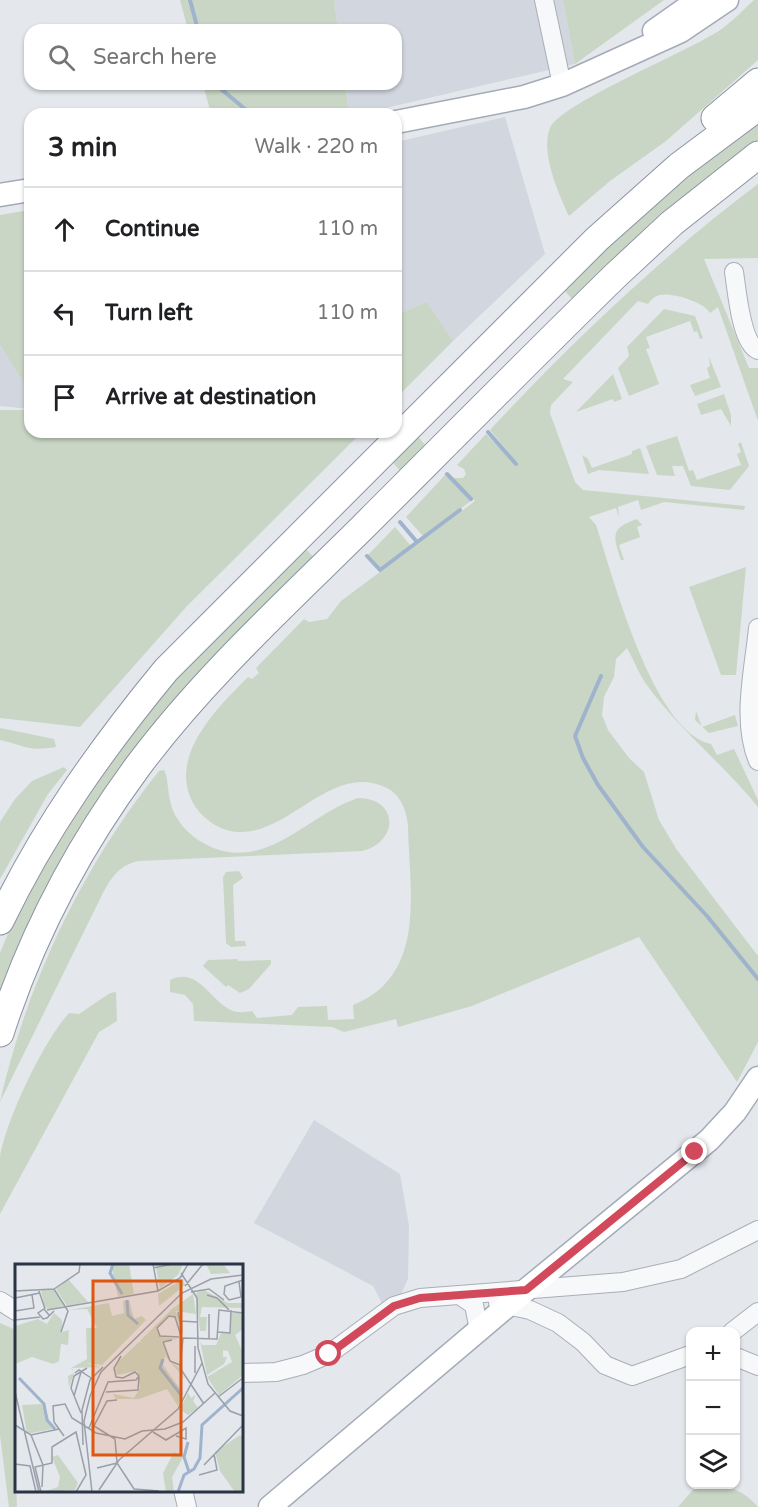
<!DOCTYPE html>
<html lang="en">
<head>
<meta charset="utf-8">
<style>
  :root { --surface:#fff; --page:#f2f2f2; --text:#202124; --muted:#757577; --line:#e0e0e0 }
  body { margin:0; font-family:"Varela Round",sans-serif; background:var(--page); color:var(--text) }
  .controls { position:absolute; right:18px; bottom:18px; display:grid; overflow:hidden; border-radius:12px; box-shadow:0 2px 4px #0004 }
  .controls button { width:54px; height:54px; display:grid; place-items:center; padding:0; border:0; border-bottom:2px solid var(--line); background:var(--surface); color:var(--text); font:30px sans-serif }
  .stop { position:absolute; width:18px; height:18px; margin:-14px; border:4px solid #d1495b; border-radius:50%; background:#fff }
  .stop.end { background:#d1495b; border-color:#fff; box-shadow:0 2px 6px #0008 }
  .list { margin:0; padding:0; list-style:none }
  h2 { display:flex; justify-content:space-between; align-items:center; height:78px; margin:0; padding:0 24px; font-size:26px }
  h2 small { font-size:20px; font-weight:400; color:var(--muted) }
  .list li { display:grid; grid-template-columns:39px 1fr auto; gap:18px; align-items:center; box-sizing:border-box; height:84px; padding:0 24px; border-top:2px solid var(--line) }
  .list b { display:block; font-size:22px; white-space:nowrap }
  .list em { font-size:20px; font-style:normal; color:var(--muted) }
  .icon { flex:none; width:33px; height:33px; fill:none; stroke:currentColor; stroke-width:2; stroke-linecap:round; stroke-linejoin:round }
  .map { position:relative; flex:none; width:758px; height:1507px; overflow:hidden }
  .search { position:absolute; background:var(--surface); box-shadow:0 2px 4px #0004; left:24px; top:24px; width:378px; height:66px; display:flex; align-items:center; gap:15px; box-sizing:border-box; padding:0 21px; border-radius:18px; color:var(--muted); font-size:22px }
  .panel { position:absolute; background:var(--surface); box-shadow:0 2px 4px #0004; left:24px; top:108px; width:378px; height:330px; border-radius:18px }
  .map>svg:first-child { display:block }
  .built { fill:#d2d6de }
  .green { fill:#c9d6c5 }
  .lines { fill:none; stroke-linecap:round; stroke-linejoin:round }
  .stream { stroke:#9fb4cc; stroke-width:4 }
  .minor-casing { stroke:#a9aeb7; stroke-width:20 }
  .major-casing { stroke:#a3abb8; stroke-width:25 }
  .highway-casing { stroke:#8b94a3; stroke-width:29 }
  .minor { stroke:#f7f8fa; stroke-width:18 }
  .major { stroke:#fff; stroke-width:22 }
  .highway { stroke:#fff; stroke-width:27 }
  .route { stroke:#d1495b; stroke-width:8 }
  .inset-river { fill:none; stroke:#9fb4cc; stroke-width:3 }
  .inset-road { fill:none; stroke:#9a9fa9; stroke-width:1.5 }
  .view { fill:#df570f; fill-opacity:0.15; stroke:#df570f; stroke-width:3 }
  .inset-edge { fill:none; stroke:#2b3445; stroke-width:3 }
</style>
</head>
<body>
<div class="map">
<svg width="758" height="1507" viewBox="0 0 758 1507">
  <rect width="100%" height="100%" fill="#e4e7ec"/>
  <path class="built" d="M334,0h229l12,64 -215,50h-11l-4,-30h51v-54h-58z
    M505,117l40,137 -92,87 -26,-39 -31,13v-173z
    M0,345l30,48v16l-30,-3z
    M314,1120l86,54 9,52 -1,53 -10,22 -13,8 -12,-23 -119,-63z"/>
  <path class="green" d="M180,0h154l4,30h-150z
    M563,0h101l-89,64z
    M754,0h4v60l-92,81 -56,40 -41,35c-10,-21 -29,-64 -19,-88 12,-26 141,-77 173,-100 11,-8 21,-19 31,-28z
    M203,84h142l4,30h-138z
    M758,122v18l-95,75 -90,85 -10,-11 98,-92z
    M758,184v74l-54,1 45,109h9v53l-40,-114 -8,6c-5,-11 -39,-21 -50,-18 -6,1 -9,5 -12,9l-10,-3 -75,78 10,3 -22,23 -1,8 25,69 8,8 162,16 -1,4 -80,-8 -23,8 -3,-10 -20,7 1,10 -3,-9 -27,9 7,8c17,52 57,207 115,219l6,11 17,-6 24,51v7c-34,-42 -77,-76 -109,-119 -10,-13 -15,-28 -22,-40l-11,11 -2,18 -10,20 -2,18 6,15 21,28 15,14 15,48 18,30 81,106v86l-21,40 -98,-145 -167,69 -74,21 -2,-8 -52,13 -12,-5 -138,-6 -1,-17 -8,-9 -15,-3v-12c29,-14 40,22 63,31 6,2 13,1 19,0l5,7 35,-3 6,-8 29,-1 1,14 26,-1 -1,-14c75,-29 56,-116 55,-179 -1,-14 -7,-31 -21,-38 -54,-27 -96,45 -147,44 -17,0 -33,-10 -43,-23 -34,-48 19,-100 51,-132l4,2 7,-6 -3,-5 48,-49 5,3 18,-3 14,-18 134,-100 -23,-23h11l3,-4 -2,-5 -7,-4 29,-31 22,22 2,-2 -20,-24c82,-88 172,-174 268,-246z
    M30,210v183l-30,-48v-130z
    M427,302l26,39 -57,57v-83z
    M664,309l31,7 8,22 -3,1 -3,-8 -3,1 -4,-11 -44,16 4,11 -4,1 13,35 -30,12 -11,-28 11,-12 -2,-9z
    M709,357l12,30 -26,9 -5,-11 20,-7 -3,-10 3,-2z
    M613,374l9,25 -8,3 -1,-3 -37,13z
    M724,394l7,21v11l-10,-17 -20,6 -4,-11z
    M0,410h30v22h332l-175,174 -107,121 -80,-9z
    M416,434l10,12 -26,25 -9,-11z
    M677,436l12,35 4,-1 4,10 44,-15 -4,-11 4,-2 -3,-8 3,-2 8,24 -19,24 -39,-4 -8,-20h-11l3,10 -18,-1 -11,-29z
    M640,448l9,26 -50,-4 -11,4 -6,-19 6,4 4,9 40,-14v-3z
    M445,475l26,26 -48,35 -17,-19z
    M637,519l5,6 -5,2 3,10 -21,8 5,15h-3c-8,-24 -11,-32 16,-41z
    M395,527l16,19 -31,22 -12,-13z
    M303,547l11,10 -260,315 -21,43 -33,79v-41l7,-17 17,-37 66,-113 77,-97z
    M746,567l-10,108h-15l-32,-88z
    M696,711l6,16 33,-12 3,11 -29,7 -14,-13z
    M0,728l54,11 2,8c-29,5 -32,-2 -56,-7z
    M64,767l3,3 -19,24 -48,85v-57l15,-23 17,-18z
    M164,770c6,11 2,31 13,48 7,12 18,21 30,27 58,29 101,-31 151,-47 40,0 42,43 4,53l-224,10c-21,5 -28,19 -37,36l-101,205c27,-119 82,-235 159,-331z
    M239,871l4,7 -10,7 2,56h10l1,5 -15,1 -5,-4 -3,-66 3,-5z
    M238,959v2l33,-1v4l-22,25 -9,4 -12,-8 -2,2 -23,-21 5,-6z
    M116,992l1,29 -18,11 -99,182c0,-18 0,-38 0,-56 5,-36 44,-118 69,-145l10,1 31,-21z
    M0,1323l16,7c1,59 -2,118 1,177h-8l-9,-72z
    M698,1484c25,0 43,3 60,23h-80z"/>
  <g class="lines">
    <path class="stream" d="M190,0l8,30
      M215,84l36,30
      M488,432l28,32
      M447,474l24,25
      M400,522l17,20
      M367,556l13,14 80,-60
      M601,676l-26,60 8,22 15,27 45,62 64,69 51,63"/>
    <g class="minor-casing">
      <path id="minor" d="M544,0l18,85
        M734,272c3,19 7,71 24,78
        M758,628c-4,42 -17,93 0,133
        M461,1296l13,9 5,25
        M0,1301l16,10
        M498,1303l32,7 28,13 25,19 22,23 27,11 58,-21
        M732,1332l26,-20
        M736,1357l22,9
        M242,1373l34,-1 27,-7 26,-11 65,-48 26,-8 203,-16 58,-13 77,-39
        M183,1490l4,17"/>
    </g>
    <g class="major-casing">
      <path id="major" d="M654,31l44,-31
        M396,122l128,-25 38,-12 119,-54 46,-31
        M0,195l30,-5
        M270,1507l256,-217 183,-150 26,-28 23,-34"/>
    </g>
    <g class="highway-casing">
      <path id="highway" d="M715,118l43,-36
        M0,921c44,-92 101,-172 166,-251l431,-431 82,-73 79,-59
        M0,1033c31,-96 78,-186 138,-267 65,-87 147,-162 224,-238 84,-84 168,-169 253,-252l57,-53 86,-68"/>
    </g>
    <use href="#minor" class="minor"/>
    <use href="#major" class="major"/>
    <use href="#highway" class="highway"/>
  </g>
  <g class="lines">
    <path class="route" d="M329,1354l65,-48 26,-8 106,-8 169,-138"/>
  </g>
  <g transform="translate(15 1264)">
    <rect width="228" height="228" fill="#e4e7ec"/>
    <path d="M96,0h18l5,30 -16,3zM157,0h11l-5,11 -18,13 -4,-20zM191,0h17l7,9 -19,1zM53,15l20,23 -21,4 -11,-17zM168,15l2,6 -26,21 -1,-12zM39,25l11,16 -16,5 -5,-4 -3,-16zM189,26l24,13h15v5l-41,-1 -2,10h7l-1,14h-6l-4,-38zM178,30l3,20 -21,-3 8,12v12l-7,-18 -6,-2 -13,13 3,9 19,2 -18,2 8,19 9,7 7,12 -20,-23 -2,9 20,28 -5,13 -11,-17 -28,10h-23l-3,-5 21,4 6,-10 -3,-17 -20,4 -2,-6 4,-8 20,-19 3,1 -2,-2 32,-32zM114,36l5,19 8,-3 4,4 -44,45 -16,-2 14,4 -28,1 2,5 -5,14 -1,-11 6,-3 -3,-5 16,-9 -1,-31h11l-10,-19 -18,1 40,-7 3,13 12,-3 -1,-12zM39,49l8,7v12l7,-2 -1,15 -7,-1 -2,17 -6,3 -21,-7 -17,7v-38l23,-7 9,5zM216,49h9l3,5v11l-8,6 8,18 -1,23 -23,19 -12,-18 25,-15 -4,-11 -5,-1v7h4l-3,7 -17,11 -7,-34 2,4h14l5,-12h10zM173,129l3,5 5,-3 -3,6 5,7 -10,7 -8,-6zM29,140l8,25 -25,5 -5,-29zM225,171l3,2v55h-8l-15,-21 -5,-19zM159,188l9,5 -11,20 2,15h-8l-3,-19zM43,191l20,28 -3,7 -32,2 15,-5 2,-10 -8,-20z" fill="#c9d6c5"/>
    <path class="inset-river" d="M98,0l-3,9 12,21M112,36l1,15 10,9M148,95l-3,9 21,27M4,114l25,26 3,16 8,9M173,178l-4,15 5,15M163,228l6,-17 10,-6 6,-11 2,-33 41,-37"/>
    <path class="inset-road" d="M138,0l5,27M138,4l20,-4M166,9l16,25 1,50 10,36 22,27 13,5M224,18l2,15 -12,3 -5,-6 1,-8 18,-6M170,22l18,-22M39,25l14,22 -7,21M39,25l25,-17 1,-8M0,27l39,-2M24,27l6,18M176,28l18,-3 15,11M192,31l10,3 12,12M0,34l25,-5M32,46l111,-19 22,-13 8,-14M0,47l19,-3 -2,-13M163,48l2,9 17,1M34,51l-5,-6 -6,4 5,6 4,-1 7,-7M0,56l25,-3M203,68l12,1 1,-23M164,73l-19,-1 -3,-8 12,-12 6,1 7,22M168,74l34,1 2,-29 24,3M168,74l-3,30 24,36M194,75v-25M157,76l-9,2 7,19 10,4M106,92l-7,12 2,9 7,1 12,-6 4,4M60,109l4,-3 12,8M180,109v-27M0,128l24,100M91,128l32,-2 1,-13M59,132l7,-24M203,133l25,-19M66,149l-10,-25 3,-12 13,-8M0,161l16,10 28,-6M74,164l19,-46 28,-2 3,-4M138,168l13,8 20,-12v11l-10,-3M16,171l12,30 -1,22M49,172l-10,-14 -1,-16 12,-2 7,14 24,15 29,6 17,-8 23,-2 18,-7 32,-29M100,175l2,24 17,26 25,2M100,175l-21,-13 13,-25 10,-1M68,181l-1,-35 8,-30 13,-13M0,200l15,2 6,26M189,201l39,-40M82,204l20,-5M184,211l18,-5 -3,-16M84,226l20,-30 59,-51 24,-46M26,228l-6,-25 17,-4v-16l24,-15 10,43 -10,17M77,228l-8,-71 6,-25 11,-24 81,-79 29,-14 32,-4"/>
    <path class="view" d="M78,17h88v174h-88z"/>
    <rect width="228" height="228" class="inset-edge"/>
  </g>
</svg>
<div class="controls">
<button>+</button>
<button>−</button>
<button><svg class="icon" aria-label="layers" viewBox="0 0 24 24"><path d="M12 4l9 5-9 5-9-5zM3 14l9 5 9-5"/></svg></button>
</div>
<div class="stop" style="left:329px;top:1354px"></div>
<div class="stop end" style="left:695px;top:1152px"></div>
<div class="search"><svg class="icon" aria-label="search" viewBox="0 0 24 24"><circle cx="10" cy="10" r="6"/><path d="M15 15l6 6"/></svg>Search here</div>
<section class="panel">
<h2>3 min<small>Walk · 220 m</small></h2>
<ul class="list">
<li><svg class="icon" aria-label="ahead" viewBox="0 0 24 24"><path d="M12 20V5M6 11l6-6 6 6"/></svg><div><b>Continue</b></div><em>110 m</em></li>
<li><svg class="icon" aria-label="left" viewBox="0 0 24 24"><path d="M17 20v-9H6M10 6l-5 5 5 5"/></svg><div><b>Turn left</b></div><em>110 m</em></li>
<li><svg class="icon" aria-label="arrive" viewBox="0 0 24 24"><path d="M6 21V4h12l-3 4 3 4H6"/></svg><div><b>Arrive at destination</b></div></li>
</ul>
</section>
</div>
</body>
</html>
